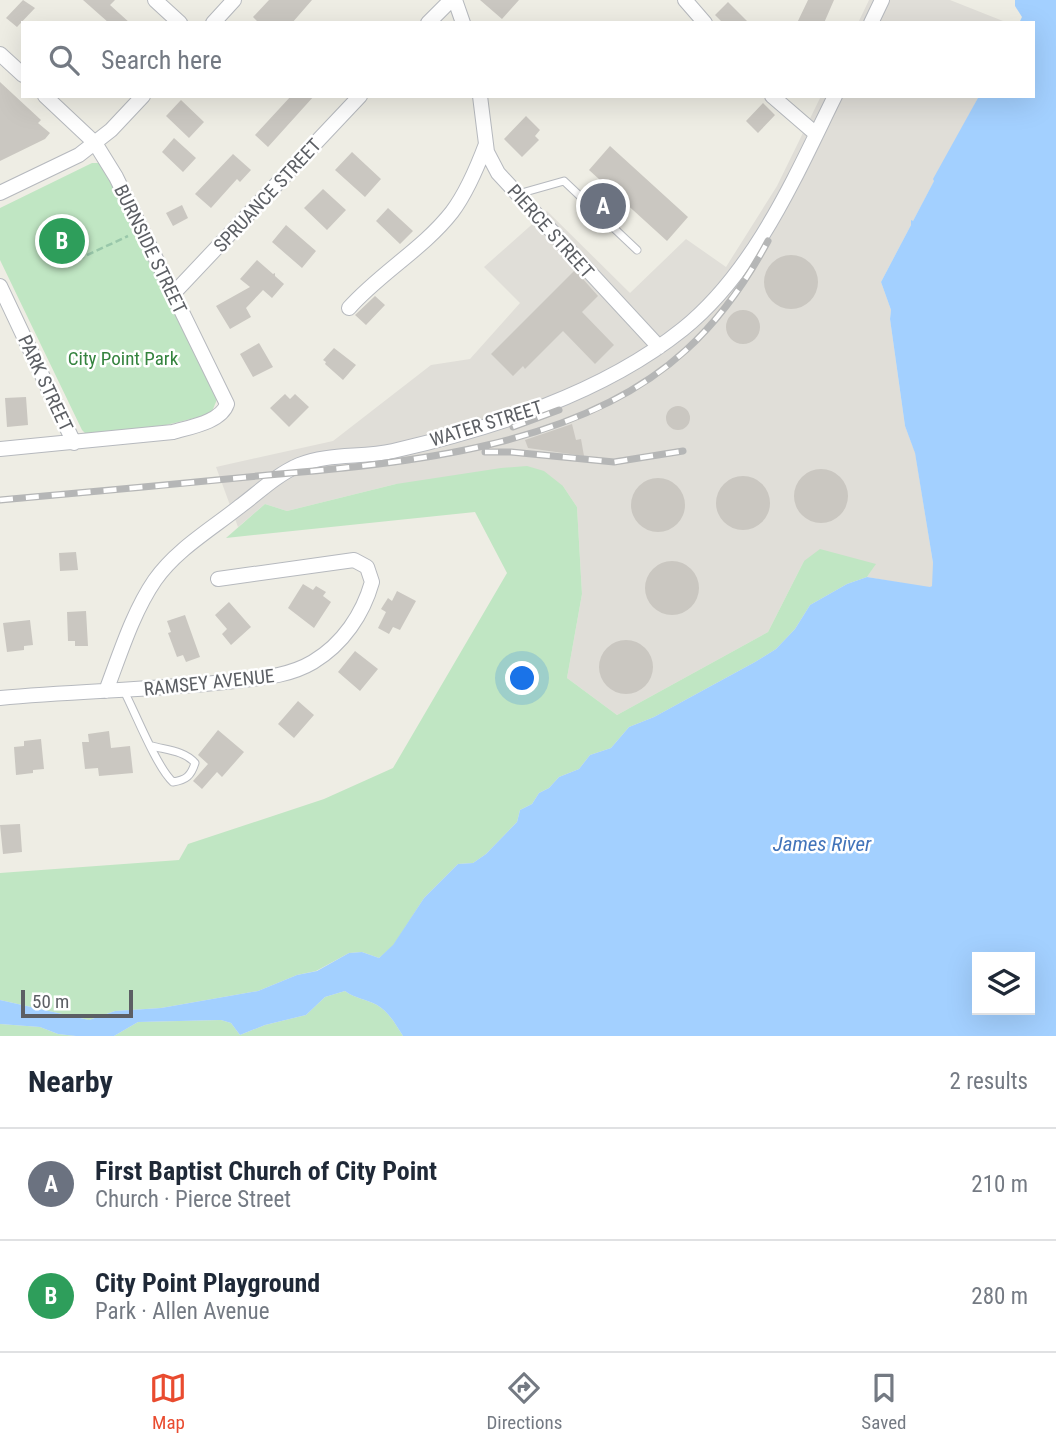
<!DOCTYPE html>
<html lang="en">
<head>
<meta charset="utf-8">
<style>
  :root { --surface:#fff; --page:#f2f2f3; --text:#1f2937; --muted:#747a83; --line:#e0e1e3; --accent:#e94b2f }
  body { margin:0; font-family:"Roboto Condensed",sans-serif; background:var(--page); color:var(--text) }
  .controls { position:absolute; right:21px; bottom:21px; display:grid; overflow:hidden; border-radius:0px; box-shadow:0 7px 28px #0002 }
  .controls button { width:63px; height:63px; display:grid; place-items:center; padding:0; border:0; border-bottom:2px solid var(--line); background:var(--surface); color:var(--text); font:35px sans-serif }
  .scale { position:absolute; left:21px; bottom:18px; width:112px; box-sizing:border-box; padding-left:7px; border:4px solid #5c5f64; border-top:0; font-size:19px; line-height:24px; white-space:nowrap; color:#5c5f64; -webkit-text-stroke:5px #fff; paint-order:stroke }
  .you { position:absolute; left:523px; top:679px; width:24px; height:24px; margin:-18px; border:5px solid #fff; border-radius:50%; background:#1a73e8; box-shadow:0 0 0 10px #1a73e833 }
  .badge { display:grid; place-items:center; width:46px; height:46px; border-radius:50%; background:var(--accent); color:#fff; font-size:23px; font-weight:700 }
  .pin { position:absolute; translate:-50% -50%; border:4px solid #fff; box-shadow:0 2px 7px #0006 }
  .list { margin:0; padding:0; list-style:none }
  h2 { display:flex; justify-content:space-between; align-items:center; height:91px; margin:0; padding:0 28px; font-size:30px }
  h2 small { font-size:23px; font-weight:400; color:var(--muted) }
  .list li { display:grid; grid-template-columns:46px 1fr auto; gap:21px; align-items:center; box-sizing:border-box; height:112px; padding:0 28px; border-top:2px solid var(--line) }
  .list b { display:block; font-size:26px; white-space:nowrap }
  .list p { margin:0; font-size:23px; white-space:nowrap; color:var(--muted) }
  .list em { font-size:23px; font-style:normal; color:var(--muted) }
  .icon { flex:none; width:38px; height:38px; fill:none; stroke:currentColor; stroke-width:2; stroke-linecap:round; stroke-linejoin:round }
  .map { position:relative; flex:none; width:1056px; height:1036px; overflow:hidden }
  .search { position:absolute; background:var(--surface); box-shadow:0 7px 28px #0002; left:21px; right:21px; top:21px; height:77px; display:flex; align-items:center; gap:18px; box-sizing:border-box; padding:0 24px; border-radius:0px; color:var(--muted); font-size:26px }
  .sheet { height:315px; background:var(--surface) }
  nav { display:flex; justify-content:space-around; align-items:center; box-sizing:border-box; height:98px; border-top:2px solid var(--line); background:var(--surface); font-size:19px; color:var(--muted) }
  nav a { display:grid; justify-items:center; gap:4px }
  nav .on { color:var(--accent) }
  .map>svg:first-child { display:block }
  .industrial { fill:#e0ded8 }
  .green { fill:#c0e6c3 }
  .water { fill:#a3d0ff; fill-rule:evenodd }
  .building { fill:#cac7c1 }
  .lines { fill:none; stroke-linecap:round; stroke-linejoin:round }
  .lane-casing { stroke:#b6b9be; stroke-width:9 }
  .street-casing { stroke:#b6b9be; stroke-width:16 }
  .path { stroke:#99c7aa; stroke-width:2.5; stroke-dasharray:7 3.5; stroke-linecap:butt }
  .lane { stroke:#fff; stroke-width:7 }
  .street { stroke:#fff; stroke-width:14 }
  .rail-casing { stroke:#b5b6b6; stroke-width:7 }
  .rail { stroke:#fff; stroke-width:4.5; stroke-dasharray:13; stroke-linecap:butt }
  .labels { text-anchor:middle; stroke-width:5; stroke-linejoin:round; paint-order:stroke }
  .street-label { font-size:19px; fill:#5c5f64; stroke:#fff }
  .park-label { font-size:19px; fill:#34833e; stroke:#fff }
  .water-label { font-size:21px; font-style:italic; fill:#4274ba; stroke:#fff }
</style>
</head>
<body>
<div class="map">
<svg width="1056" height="1036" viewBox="0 0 1056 1036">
  <rect width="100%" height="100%" fill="#eeede4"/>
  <path class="industrial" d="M869,0h81l58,23h-150z
    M821,96h158l-98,186 10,28 -1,9 15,107 10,26 18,111v22l-3,3 -63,-11 8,-12 -71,-4 -36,71 -151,83 -50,-37 15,-84 -5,-87 -14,-21 -167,-2 -109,27 -22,-7 -27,23 -22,-60 117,-26 98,-76 39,-6 50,-56 -36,-36 63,-56 83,82 56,-54 40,28 51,-81z"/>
  <path class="green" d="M92,163h8l7,5 111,229 -7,17 -49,12 -74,10 -6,-6 -82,-170v-52z
    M527,466l17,5 19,15 14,21 5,87 -15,84 50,37 151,-83 36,-71 16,-12 56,15 -9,13 -20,7 -37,21 -15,24 -19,20 -21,13 -101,55 -25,10 -18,21 -21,7 -11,14 -20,8 -10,11 -10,5 -7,11 -12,6 -3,12 -31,32 -13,9 -15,1 -34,34 -31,48 -14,12 -17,-6 -13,1 -33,18 -19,4 -39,16 -97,17 -46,3 -26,9 -89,-20v-127l179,-13 9,-16 136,-45 69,-31 114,-195 -32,-61 -249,26 39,-34 22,7 109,-27 105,-16z
    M345,991c11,8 21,8 32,14 12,7 19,20 26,31h-289l24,-14 83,-2 10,3 9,12 25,-10 41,-10 19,-18z
    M0,1024l40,3 18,7 18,2h-76z"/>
  <path class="water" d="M1015,0h41v1036h-653c-7,-11 -14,-24 -26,-31 -11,-6 -21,-6 -32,-14l-20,6 -19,18 -41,10 -25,10 -9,-12 -10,-3 -83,2 -24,14h-38l-18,-2 -18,-7 -40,-3v-24l89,20 26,-9 46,-3 97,-17 39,-16 20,-4 32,-18 13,-1 17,6 14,-13 31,-47 34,-34 15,-1 13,-9 31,-32 3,-12 12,-6 7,-11 10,-5 10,-11 20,-8 11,-14 21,-7 18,-21 25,-10 101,-55 21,-13 19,-20 15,-24 37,-21 20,-7 63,10 2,-1 1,-23 -18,-110 -10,-27 -15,-107 1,-9 -10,-28 30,-57v-5l2,1 21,-40 -1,-2 46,-83h54v-73h-14l3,-6 -7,-11zM977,957h53v53h-53z"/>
  <path class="building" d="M23,0l12,8 -18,19 -11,-9z
    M83,0h32l-5,5 20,18h-21z
    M269,0h43l-20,23h-33l-6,-6z
    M480,0h39l-17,19z
    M808,0h26l-10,23h-27z
    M728,2l21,21h-26l-8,-8z
    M0,82l41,38 -3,3 12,10 -5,6 -45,22z
    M291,96h23l-46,51 -13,-12z
    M181,100l23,22 -15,16 -23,-22z
    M763,103l12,12 -17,18 -12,-12z
    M526,116l14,14 -5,6 4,4 -17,17 -18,-18z
    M174,138l22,20 -13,14 -21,-20z
    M610,146l78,71 -21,24 -78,-71z
    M352,152l29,27 -16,18 -30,-27z
    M233,154l18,16 -11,12 -3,-3 -26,29 -16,-14z
    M323,189l23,21 -19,20 -23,-22z
    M182,205l6,13 -15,8 -7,-13z
    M388,208l25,23 -13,13 -24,-23z
    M286,225l30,26 -14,17 -30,-26z
    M764 282a27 27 0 1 1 54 0a27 27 0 1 1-54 0Z
    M257,260l16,14 2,-1v3l9,8 -12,14 -9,-8 -17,18 5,9 -21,12 -14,-23 34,-19 -10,-8z
    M575,270l23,26 -16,16 32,33 -19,19 -32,-33 -38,38 -2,-3 -10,10 -22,-22z
    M375,296l10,9 -19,20 -11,-10z
    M726 327a17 17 0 1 1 34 0a17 17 0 1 1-34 0Z
    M259,343l14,24 -20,10 -13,-23z
    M334,348l22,17 -13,15 -18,-16 1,-2 -3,-2z
    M285,394l5,5 5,-5 14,13 -20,20 -19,-19z
    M26,397l2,28 -21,2 -2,-29z
    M666 418a12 12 0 1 1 24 0a12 12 0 1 1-24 0Z
    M572,424l4,16 5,-1 3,17 -56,-8 -3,-8z
    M794 496a27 27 0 1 1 54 0a27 27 0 1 1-54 0Z
    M716 503a27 27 0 1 1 54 0a27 27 0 1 1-54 0Z
    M631 505a27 27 0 1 1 54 0a27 27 0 1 1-54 0Z
    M76,552l2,18 -18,1 -1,-18z
    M645 588a27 27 0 1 1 54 0a27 27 0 1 1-54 0Z
    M303,584l10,6 3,-4 10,6 -3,4 8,6 -17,26 -26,-20z
    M397,591l19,10 -16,29 -7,-3 -4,7 -11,-6 8,-16 -5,-3 7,-11 4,3z
    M229,602l22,25 -20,18 -9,-11 5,-5 -12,-14z
    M86,611l2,35h-13v-5h-7l-1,-29z
    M185,615l15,42 -14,5 -3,-7 -6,2 -9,-24 3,-1 -4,-11z
    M30,620l3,25 -9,1v4l-17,2 -4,-29z
    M599 667a27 27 0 1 1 54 0a27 27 0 1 1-54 0Z
    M355,651l23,18 -18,22 -22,-19z
    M298,701l16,14 -20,23 -16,-14z
    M218,730l26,22 -22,25 -5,-5 -15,17 -9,-8 15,-17 -10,-9z
    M109,731l2,17 19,-2 3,27 -34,3 -1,-8 -13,1 -3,-27h7l-1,-8z
    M41,739l3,30 -11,1v3l-17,2 -2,-28 10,-1v-5z
    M20,824l2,28 -19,2 -3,-29z"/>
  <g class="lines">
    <g class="lane-casing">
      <path id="lane" d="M518,194l46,-13 73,69
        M124,691c11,21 33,77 49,91 13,-2 18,-6 22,-19 -10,-12 -28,-13 -43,-17"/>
    </g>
    <g class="street-casing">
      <path id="street" d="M155,0l25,23
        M455,0l8,23
        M685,0l20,23
        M213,23l21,-23
        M428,23l23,-23
        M871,23l11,-23
        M0,54l23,21
        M480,96l7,56 11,21 161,174
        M772,96l44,38
        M0,193l79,-38 32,-25 32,-34
        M0,286l74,157
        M173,294l187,-198
        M349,308c31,-35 74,-59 103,-96 15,-20 25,-44 34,-68
        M0,449l173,-17c17,-5 48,-10 54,-28l-111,-227 -21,-34 -50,-47
        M106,691c14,-37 27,-79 49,-111 21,-30 55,-50 84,-73 19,-14 37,-32 60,-42 29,-12 64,-7 94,-14 100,-23 209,-57 290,-122 72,-58 112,-152 152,-233
        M0,698c75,-7 150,-8 225,-16 30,-4 61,-4 88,-20 30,-18 50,-48 59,-80l-5,-15 -13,-7 -136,19"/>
    </g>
    <path class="path" d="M68,264l60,-28"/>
    <use href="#lane" class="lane"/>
    <use href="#street" class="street"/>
    <g class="rail-casing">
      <path id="rail" d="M513,427l46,-17
        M485,452h26l103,10 69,-11
        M0,500c89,-8 179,-16 268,-25 138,-12 311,-27 418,-125 34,-31 61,-70 82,-109"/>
    </g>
    <use href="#rail" class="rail"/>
  </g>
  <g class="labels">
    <g class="street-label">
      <text transform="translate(267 195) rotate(-47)" y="7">SPRUANCE STREET</text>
      <text transform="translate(551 231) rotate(48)" y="7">PIERCE STREET</text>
      <text transform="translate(151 249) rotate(64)" y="7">BURNSIDE STREET</text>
      <text transform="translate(46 383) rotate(65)" y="7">PARK STREET</text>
      <text transform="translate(486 423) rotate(-17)" y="7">WATER STREET</text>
      <text transform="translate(209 682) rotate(-6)" y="7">RAMSEY AVENUE</text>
    </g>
    <g class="park-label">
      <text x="123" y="365">City Point Park</text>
    </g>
    <g class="water-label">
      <text x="822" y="851">James River</text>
    </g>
  </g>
</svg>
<div class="controls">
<button><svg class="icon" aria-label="layers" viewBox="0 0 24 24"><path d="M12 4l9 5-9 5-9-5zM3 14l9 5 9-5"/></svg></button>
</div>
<div class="scale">50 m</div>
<div class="you"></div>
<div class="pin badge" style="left:603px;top:206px;background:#6b7280">A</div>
<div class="pin badge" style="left:62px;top:241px;background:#2e9e5b">B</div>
<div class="search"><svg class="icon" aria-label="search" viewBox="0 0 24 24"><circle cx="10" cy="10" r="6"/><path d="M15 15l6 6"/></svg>Search here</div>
</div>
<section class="sheet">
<h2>Nearby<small>2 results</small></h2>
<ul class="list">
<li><span class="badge" style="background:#6b7280">A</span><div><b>First Baptist Church of City Point</b><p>Church · Pierce Street</p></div><em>210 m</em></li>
<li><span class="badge" style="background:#2e9e5b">B</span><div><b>City Point Playground</b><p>Park · Allen Avenue</p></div><em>280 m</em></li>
</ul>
</section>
<nav>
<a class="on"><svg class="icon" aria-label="map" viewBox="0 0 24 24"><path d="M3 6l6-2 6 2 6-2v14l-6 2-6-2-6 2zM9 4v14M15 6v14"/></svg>Map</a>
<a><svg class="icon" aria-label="directions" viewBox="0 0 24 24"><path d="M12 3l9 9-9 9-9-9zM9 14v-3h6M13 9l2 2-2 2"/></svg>Directions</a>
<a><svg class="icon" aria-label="saved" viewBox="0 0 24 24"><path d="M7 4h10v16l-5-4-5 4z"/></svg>Saved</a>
</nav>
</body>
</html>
